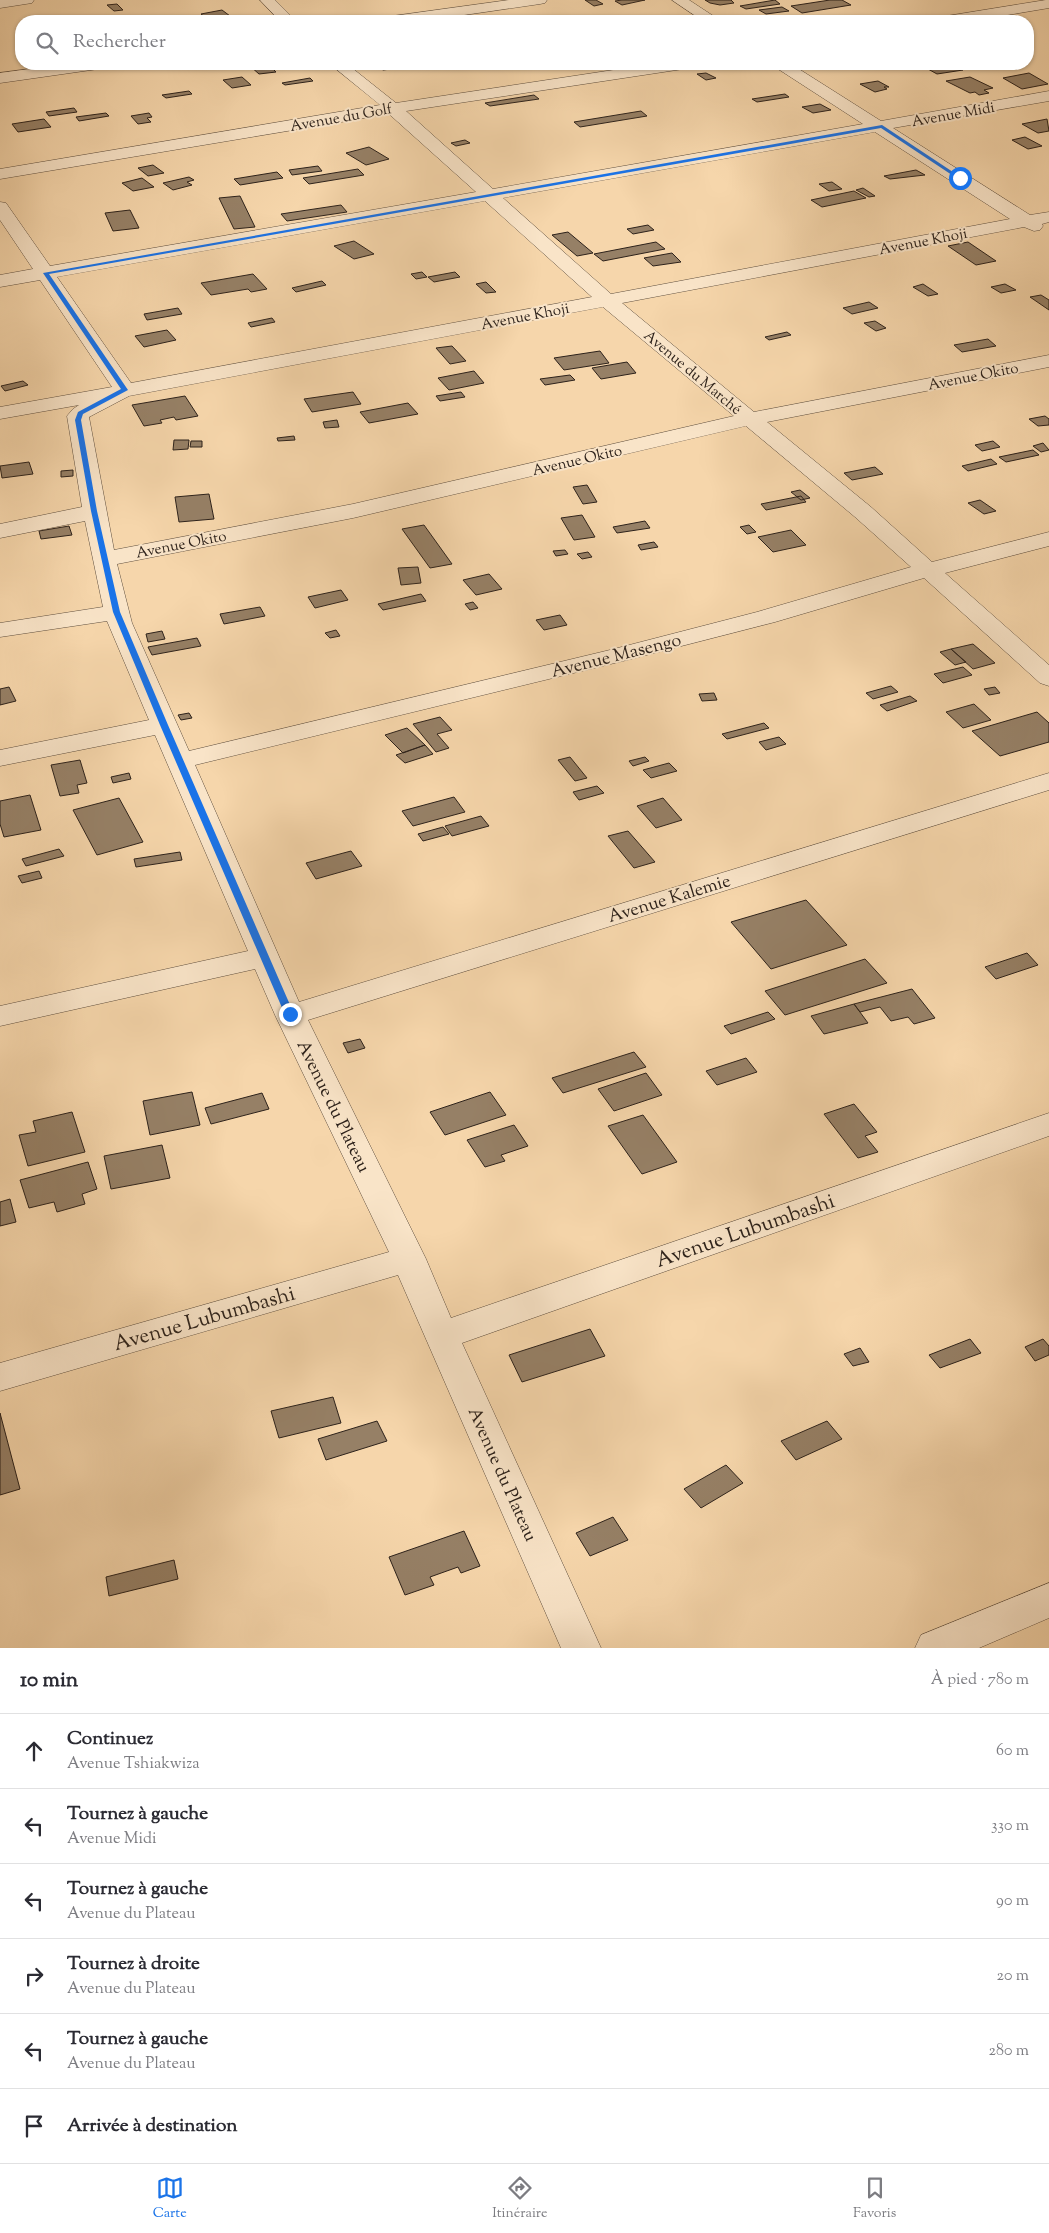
<!DOCTYPE html>
<html lang="fr">
<head>
<meta charset="utf-8">
<style>
  :root { --surface:#fff; --page:#f7f7f7; --text:#2b2b33; --muted:#7c7c81; --line:#e1e1e2; --accent:#1a73e8 }
  body { margin:0; font-family:"Sorts Mill Goudy",serif; background:var(--page); color:var(--text) }
  .stop { position:absolute; width:15px; height:15px; margin:-11px; border:4px solid #1a73e8; border-radius:50%; background:#fff }
  .stop.end { background:#1a73e8; border-color:#fff; box-shadow:0 1px 5px #0008 }
  .list { margin:0; padding:0; list-style:none }
  h2 { display:flex; justify-content:space-between; align-items:center; height:65px; margin:0; padding:0 20px; font-size:21px }
  h2 small { font-size:16px; font-weight:400; color:var(--muted) }
  .list li { display:grid; grid-template-columns:32px 1fr auto; gap:15px; align-items:center; box-sizing:border-box; height:75px; padding:0 20px; border-top:1px solid var(--line) }
  .list b { display:block; font-size:19px; white-space:nowrap }
  .list p { margin:0; font-size:16px; white-space:nowrap; color:var(--muted) }
  .list em { font-size:16px; font-style:normal; color:var(--muted) }
  .icon { flex:none; width:28px; height:28px; fill:none; stroke:currentColor; stroke-width:2; stroke-linecap:round; stroke-linejoin:round }
  .map { position:relative; flex:none; width:1049px; height:1648px; overflow:hidden }
  .search { position:absolute; background:var(--surface); box-shadow:0 1px 4px #0004; left:15px; right:15px; top:15px; height:55px; display:flex; align-items:center; gap:12px; box-sizing:border-box; padding:0 18px; border-radius:20px; color:var(--muted); font-size:19px }
  .sheet { height:515px; background:var(--surface) }
  nav { display:flex; justify-content:space-around; align-items:center; box-sizing:border-box; height:70px; border-top:1px solid var(--line); background:var(--surface); font-size:14px; color:var(--muted) }
  nav a { display:grid; justify-items:center; gap:2px }
  nav .on { color:var(--accent) }
  .map>svg:first-child { display:block }
  .building { fill:#968066; stroke:#2d221b }
  .lines { fill:none; stroke-linecap:round; stroke-linejoin:round }
  .street-casing { stroke:#5f4f3f; stroke-width:1 }
  .street { fill:#f9e4c8; fill-rule:evenodd }
  .route { fill:#1a73e8 }
  .labels { text-anchor:middle; stroke-width:4; stroke-linejoin:round; paint-order:stroke }
  .far-street-label { font-size:15px; fill:#2d221b; stroke:#f9e4c8 }
  .street-label { font-size:18px; fill:#2d221b; stroke:#f9e4c8 }
  .near-street-label { font-size:21px; fill:#2d221b; stroke:#f9e4c8 }
</style>
</head>
<body>
<div class="map">
<svg width="1049" height="1648" viewBox="0 0 1049 1648">
  <rect width="100%" height="100%" fill="#f6d6ab"/>
  <filter id="stains"><feTurbulence type="fractalNoise" baseFrequency=".004" numOctaves="4"/><feColorMatrix values="0 0 0 0 .2 0 0 0 0 .09 0 0 0 0 .02 0 0 0 .5 -.17"/></filter>
  <radialGradient id="worn" r=".72"><stop offset=".6" stop-color="#630" stop-opacity="0"/><stop offset="1" stop-color="#630" stop-opacity=".3"/></radialGradient>
  <path class="building" d="M585,0h11l7,4 -9,2z
    M622,0h23l-23,5 -7,-4z
    M705,0h26l3,3 -14,2 -10,-2z
    M775,0l5,4 -34,5 -6,-3z
    M830,0h12l9,5 -49,8 -11,-7z
    M117,4l6,6 -9,1 -7,-6z
    M782,7l7,4 -23,3 -7,-4z
    M222,10l12,9 -24,2 -9,-7z
    M267,64l2,2 6,-1 3,4h-5l3,3 -17,2 -9,-8z
    M402,64l4,3 -23,3 -4,-3z
    M953,65l10,5 -26,4 -9,-5z
    M706,73l10,5 -10,2 -9,-6z
    M1029,73l19,11 -26,5 -19,-11z
    M242,77l9,8 -19,3 -9,-8z
    M970,77l23,11 -9,2 5,3 -10,2 -4,-3 -5,1 -24,-12z
    M310,78l3,3 -28,4 -3,-2z
    M878,81l11,6h-5l3,2 -12,3 -15,-8z
    M189,91l3,3 -26,4 -4,-3z
    M785,94l4,3 -32,5 -5,-3z
    M534,95l5,4 -49,7 -5,-3z
    M820,104l11,6 -18,3 -11,-6z
    M74,108l3,4 -28,4 -3,-4z
    M641,111l6,5 -67,11 -6,-5z
    M106,113l3,3 -30,5 -3,-4z
    M149,113l3,4 -5,1 4,4 -13,2 -7,-8z
    M44,119l7,8 -33,5 -6,-8z
    M1047,119l2,12 -11,2 -16,-9z
    M1025,137l17,9 -14,3 -16,-9z
    M465,140l5,3 -14,3 -5,-3z
    M369,147l20,12 -23,6 -20,-12z
    M153,165l11,8 -16,3 -10,-8z
    M318,166l4,5 -30,4 -3,-5z
    M358,169l6,6 -55,9 -6,-6z
    M916,170l9,5 -35,4 -6,-3z
    M277,172l6,6 -43,7 -6,-6z
    M189,177l5,3 -7,2 5,3 -19,5 -10,-7z
    M142,178l12,9 -21,4 -11,-8z
    M832,182l10,7 -13,2 -10,-7z
    M863,188l12,8 -6,1 -13,-7z
    M854,191l12,7 -44,9 -11,-7z
    M240,196l15,31 -21,2 -15,-31z
    M341,205l6,7 -60,9 -6,-7z
    M130,210l9,18 -26,3 -8,-18z
    M648,225l6,5 -21,4 -6,-5z
    M568,232l25,21 -16,3 -25,-21z
    M354,241l20,13 -20,5 -20,-13z
    M656,242l9,7 -62,12 -9,-7z
    M968,242l28,19 -20,4 -28,-19z
    M672,253l9,9 -28,4 -9,-8z
    M422,272l5,5 -11,2 -5,-5z
    M455,272l5,5 -26,5 -6,-5z
    M253,274l14,15 -16,3 -3,-3 -37,6 -10,-12z
    M322,281l4,4 -30,7 -4,-4z
    M486,282l10,10 -10,1 -10,-9z
    M923,284l15,10 -10,2 -15,-9z
    M1005,284l11,6 -15,3 -10,-6z
    M1041,295l8,5v10l-19,-13z
    M869,302l9,6 -26,6 -9,-6z
    M178,308l4,6 -35,6 -3,-6z
    M272,318l3,4 -24,5 -3,-4z
    M875,321l11,7 -10,3 -12,-8z
    M167,330l9,10 -32,7 -9,-11z
    M787,332l4,3 -22,5 -4,-3z
    M988,339l8,7 -34,6 -8,-7z
    M452,346l14,15 -16,3 -14,-16z
    M600,351l9,12 -45,7 -10,-12z
    M627,362l9,11 -35,6 -9,-11z
    M474,371l10,12 -35,7 -11,-12z
    M570,375l5,5 -30,5 -5,-6z
    M23,381l5,4 -23,6 -4,-5z
    M353,392l8,12 -49,8 -8,-13z
    M461,392l4,5 -25,4 -4,-5z
    M185,396l13,20 -22,4 -2,-3 -14,3 2,3 -18,3 -12,-21z
    M408,403l10,11 -49,9 -9,-11z
    M1045,416l4,3v6l-11,1 -9,-7z
    M337,420l2,7 -14,1 -2,-6z
    M294,436l1,4 -17,1 -1,-3z
    M174,440h15l-1,9 -15,1z
    M191,441h11v6h-12z
    M993,441l7,6 -18,4 -7,-6z
    M1043,443l6,7 -8,2 -8,-6z
    M1033,450l6,5 -33,7 -7,-5z
    M991,459l6,5 -29,7 -6,-5z
    M29,462l4,12 -31,4 -2,-12z
    M875,467l8,7 -31,6 -8,-7z
    M73,470v6l-12,1v-6z
    M587,485l10,17 -14,2 -10,-17z
    M800,490l10,8 -9,2 -10,-8z
    M209,494l5,25 -35,3 -4,-25z
    M801,496l5,6 -40,8 -5,-6z
    M980,500l16,11 -12,3 -16,-11z
    M582,515l13,22 -21,3 -13,-22z
    M645,521l5,7 -33,5 -4,-6z
    M424,525l28,39 -22,4 -28,-39z
    M749,525l7,7 -9,2 -7,-7z
    M69,526l3,9 -31,4 -2,-8z
    M791,530l15,15 -33,7 -15,-15z
    M654,542l4,5 -17,3 -3,-5z
    M565,550l3,4 -12,2 -3,-5z
    M588,552l4,5 -10,2 -5,-5z
    M418,567l3,16 -20,2 -3,-17z
    M489,574l13,15 -26,6 -13,-15z
    M341,590l7,10 -33,8 -7,-11z
    M421,594l5,7 -43,9 -5,-6z
    M473,602l5,6 -8,2 -5,-6z
    M260,607l5,9 -41,8 -4,-10z
    M560,615l7,10 -23,5 -8,-10z
    M336,630l4,6 -10,2 -5,-5z
    M162,631l3,8 -17,3 -2,-8z
    M197,638l4,8 -49,9 -4,-8z
    M973,644l22,19 -22,6 -22,-20z
    M951,649l15,13 -11,3 -15,-13z
    M963,667l9,8 -29,8 -9,-9z
    M891,686l7,6 -25,7 -7,-6z
    M9,687l7,14 -16,4v-16z
    M995,687l5,6 -11,2 -5,-6z
    M714,693l3,7 -15,1 -3,-7z
    M910,696l7,5 -30,10 -7,-6z
    M974,704l17,16 -28,8 -17,-16z
    M1037,712l12,11v19l-49,14 -28,-25z
    M189,713l3,5 -11,2 -3,-5z
    M440,717l12,13 -15,4 12,14 -13,4 -23,-28z
    M764,723l5,5 -42,11 -5,-5z
    M407,728l18,17 -22,8 -18,-18z
    M779,737l7,7 -20,6 -7,-8z
    M425,745l8,9 -28,9 -9,-8z
    M570,757l17,21 -12,3 -17,-21z
    M645,757l4,4 -16,5 -4,-5z
    M80,760l7,23 -10,2 2,8 -19,3 -9,-31z
    M669,763l8,8 -26,7 -8,-8z
    M129,773l2,6 -18,4 -2,-6z
    M597,786l7,7 -25,7 -6,-8z
    M30,795l11,35 -37,7 -4,-13v-23z
    M454,797l11,15 -52,14 -11,-15z
    M119,798l24,44 -46,13 -24,-45z
    M663,798l19,22 -26,8 -19,-22z
    M481,816l8,10 -37,10 -7,-10z
    M443,827l6,7 -26,7 -5,-7z
    M628,831l27,31 -21,6 -26,-32z
    M59,849l5,7 -38,10 -4,-7z
    M351,851l11,15 -46,13 -10,-16z
    M180,852l2,8 -46,7 -2,-8z
    M39,871l3,7 -20,5 -4,-7z
    M806,900l41,45 -76,24 -40,-47z
    M1027,953l11,12 -42,14 -11,-12z
    M865,959l22,24 -102,32 -20,-24z
    M912,989l23,29 -21,6 -6,-7 -17,4 -11,-14 -20,5 -6,-8z
    M854,1004l14,19 -44,11 -13,-18z
    M768,1012l7,7 -44,15 -7,-8z
    M360,1039l5,9 -17,5 -5,-10z
    M634,1052l12,15 -83,26 -11,-15z
    M746,1058l11,14 -40,13 -11,-14z
    M646,1073l16,22 -48,16 -16,-22z
    M192,1092l8,33 -50,10 -7,-34z
    M490,1092l16,23 -61,20 -15,-23z
    M262,1093l7,16 -58,15 -6,-16z
    M854,1104l23,28 -12,4 13,16 -20,6 -34,-44z
    M72,1112l13,40 -57,14 -9,-31 17,-3 -3,-11z
    M643,1115l34,47 -35,12 -34,-48z
    M514,1125l14,21 -27,9 4,6 -20,6 -18,-27z
    M162,1145l8,33 -59,11 -7,-33z
    M88,1162l9,27 -15,5 3,10 -28,8 -3,-10 -25,6 -9,-28z
    M10,1199l6,23 -16,4v-24z
    M590,1329l15,27 -83,26 -13,-27z
    M970,1339l11,14 -41,15 -11,-13z
    M1043,1339l6,7v9l-14,6 -10,-14z
    M860,1348l9,14 -16,4 -9,-12z
    M333,1397l8,26 -62,15 -8,-27z
    M0,1413l20,76 -20,6z
    M377,1421l10,20 -61,19 -8,-21z
    M827,1421l15,18 -46,21 -15,-19z
    M726,1465l17,18 -42,25 -17,-19z
    M613,1517l15,23 -38,16 -14,-23z
    M464,1531l16,35 -19,7 -3,-6 -28,10 4,8 -29,10 -16,-38z
    M174,1560l4,19 -69,17 -3,-19z"/>
  <g class="lines">
    <g class="street-casing">
      <path id="street" d="M0,0h34l-2,3 -32,5z
        M260,0h15l21,21h-16z
        M509,0h38l-2,3 -5,1 -117,17h-38l3,-3 5,-2z
        M672,0h17l32,21h-18z
        M1046,0h3v8l-77,13h-33l3,-3 5,-2z
        M67,64h39l-2,3 -6,2 -98,14v-10z
        M330,64h17l49,39 257,-39h38l-2,3 -6,2 -277,42 87,78 370,-65 -88,-57 -2,-3h18l90,57 168,-30v10l-156,27 137,87 19,-3v10l-7,2 1,2 -3,4 -6,1 -10,-4 -402,76 132,109 295,-57v12l-282,55 104,85 61,55 117,-30v14l-104,27 104,92v21l-9,-3 -116,-105 -149,44 -152,39 -428,104 104,237 750,-229v17l-741,230 118,239 25,59 598,-205v23l-587,207 139,305h-40l-163,-373 -398,116v-28l389,-111 -114,-237 -20,-46 -255,57v-20l248,-55 -93,-216 -155,31v-16l149,-30 -42,-99 -107,16v-14l103,-16 -18,-86 -85,17v-14l82,-17 -15,-91 6,-7 6,-4 -79,14v-12l112,-20 -72,-107 -40,7v-12l33,-6 -33,-49v-18l6,1 44,63 426,-74 -87,-78 -389,65v-10l380,-64zM875,132l135,87 -399,75 -108,-96zM485,201l107,96 -461,86 -74,-106zM603,307l131,109 -381,88 -239,46 -25,-133 40,-21zM746,426l109,91 56,50 -154,45 -147,38 -421,101 -57,-128 -15,-59 236,-46z
        M1049,1583v35l-70,30h-64l6,-13z"/>
    </g>
    <use href="#street" class="street"/>
  </g>
  <path class="route" d="M882,125l80,53 -4,1 -77,-51 -832,146 79,116 -45,24 -2,6 16,91 23,101 48,113 126,289 -1,3h-7l-126,-292 -47,-113 -22,-101 -16,-91 3,-8 43,-23 -78,-116z"/>
  <g class="labels">
    <g class="far-street-label">
      <text transform="translate(953 114) rotate(-10)" y="5">Avenue Midi</text>
      <text transform="translate(341 117) rotate(-10)" y="5">Avenue du Golf</text>
      <text transform="translate(923 241) rotate(-11)" y="5">Avenue Khoji</text>
      <text transform="translate(525 316) rotate(-11)" y="5">Avenue Khoji</text>
      <text transform="translate(693 372) rotate(40)" y="5">Avenue du Marché</text>
      <text transform="translate(973 376) rotate(-11)" y="5">Avenue Okito</text>
      <text transform="translate(577 460) rotate(-13)" y="5">Avenue Okito</text>
      <text transform="translate(181 544) rotate(-11)" y="5">Avenue Okito</text>
    </g>
    <g class="street-label">
      <text transform="translate(616 655) rotate(-14)" y="6">Avenue Masengo</text>
      <text transform="translate(669 898) rotate(-17)" y="6">Avenue Kalemie</text>
      <text transform="translate(334 1106) rotate(64)" y="6">Avenue du Plateau</text>
      <text transform="translate(503 1474) rotate(66)" y="6">Avenue du Plateau</text>
    </g>
    <g class="near-street-label">
      <text transform="translate(745 1230) rotate(-19)" y="7">Avenue Lubumbashi</text>
      <text transform="translate(204 1318) rotate(-16)" y="7">Avenue Lubumbashi</text>
    </g>
  </g>
  <rect width="100%" height="100%" filter="url(#stains)"/>
  <rect width="100%" height="100%" fill="url(#worn)"/>
</svg>
<div class="stop" style="left:960px;top:178px"></div>
<div class="stop end" style="left:290px;top:1014px"></div>
<div class="search"><svg class="icon" aria-label="search" viewBox="0 0 24 24"><circle cx="10" cy="10" r="6"/><path d="M15 15l6 6"/></svg>Rechercher</div>
</div>
<section class="sheet">
<h2>10 min<small>À pied · 780 m</small></h2>
<ul class="list">
<li><svg class="icon" aria-label="ahead" viewBox="0 0 24 24"><path d="M12 20V5M6 11l6-6 6 6"/></svg><div><b>Continuez</b><p>Avenue Tshiakwiza</p></div><em>60 m</em></li>
<li><svg class="icon" aria-label="left" viewBox="0 0 24 24"><path d="M17 20v-9H6M10 6l-5 5 5 5"/></svg><div><b>Tournez à gauche</b><p>Avenue Midi</p></div><em>330 m</em></li>
<li><svg class="icon" aria-label="left" viewBox="0 0 24 24"><path d="M17 20v-9H6M10 6l-5 5 5 5"/></svg><div><b>Tournez à gauche</b><p>Avenue du Plateau</p></div><em>90 m</em></li>
<li><svg class="icon" aria-label="right" viewBox="0 0 24 24"><path d="M7 20v-9h11M14 6l5 5-5 5"/></svg><div><b>Tournez à droite</b><p>Avenue du Plateau</p></div><em>20 m</em></li>
<li><svg class="icon" aria-label="left" viewBox="0 0 24 24"><path d="M17 20v-9H6M10 6l-5 5 5 5"/></svg><div><b>Tournez à gauche</b><p>Avenue du Plateau</p></div><em>280 m</em></li>
<li><svg class="icon" aria-label="arrive" viewBox="0 0 24 24"><path d="M6 21V4h12l-3 4 3 4H6"/></svg><div><b>Arrivée à destination</b></div></li>
</ul>
</section>
<nav>
<a class="on"><svg class="icon" aria-label="map" viewBox="0 0 24 24"><path d="M3 6l6-2 6 2 6-2v14l-6 2-6-2-6 2zM9 4v14M15 6v14"/></svg>Carte</a>
<a><svg class="icon" aria-label="directions" viewBox="0 0 24 24"><path d="M12 3l9 9-9 9-9-9zM9 14v-3h6M13 9l2 2-2 2"/></svg>Itinéraire</a>
<a><svg class="icon" aria-label="saved" viewBox="0 0 24 24"><path d="M7 4h10v16l-5-4-5 4z"/></svg>Favoris</a>
</nav>
</body>
</html>
